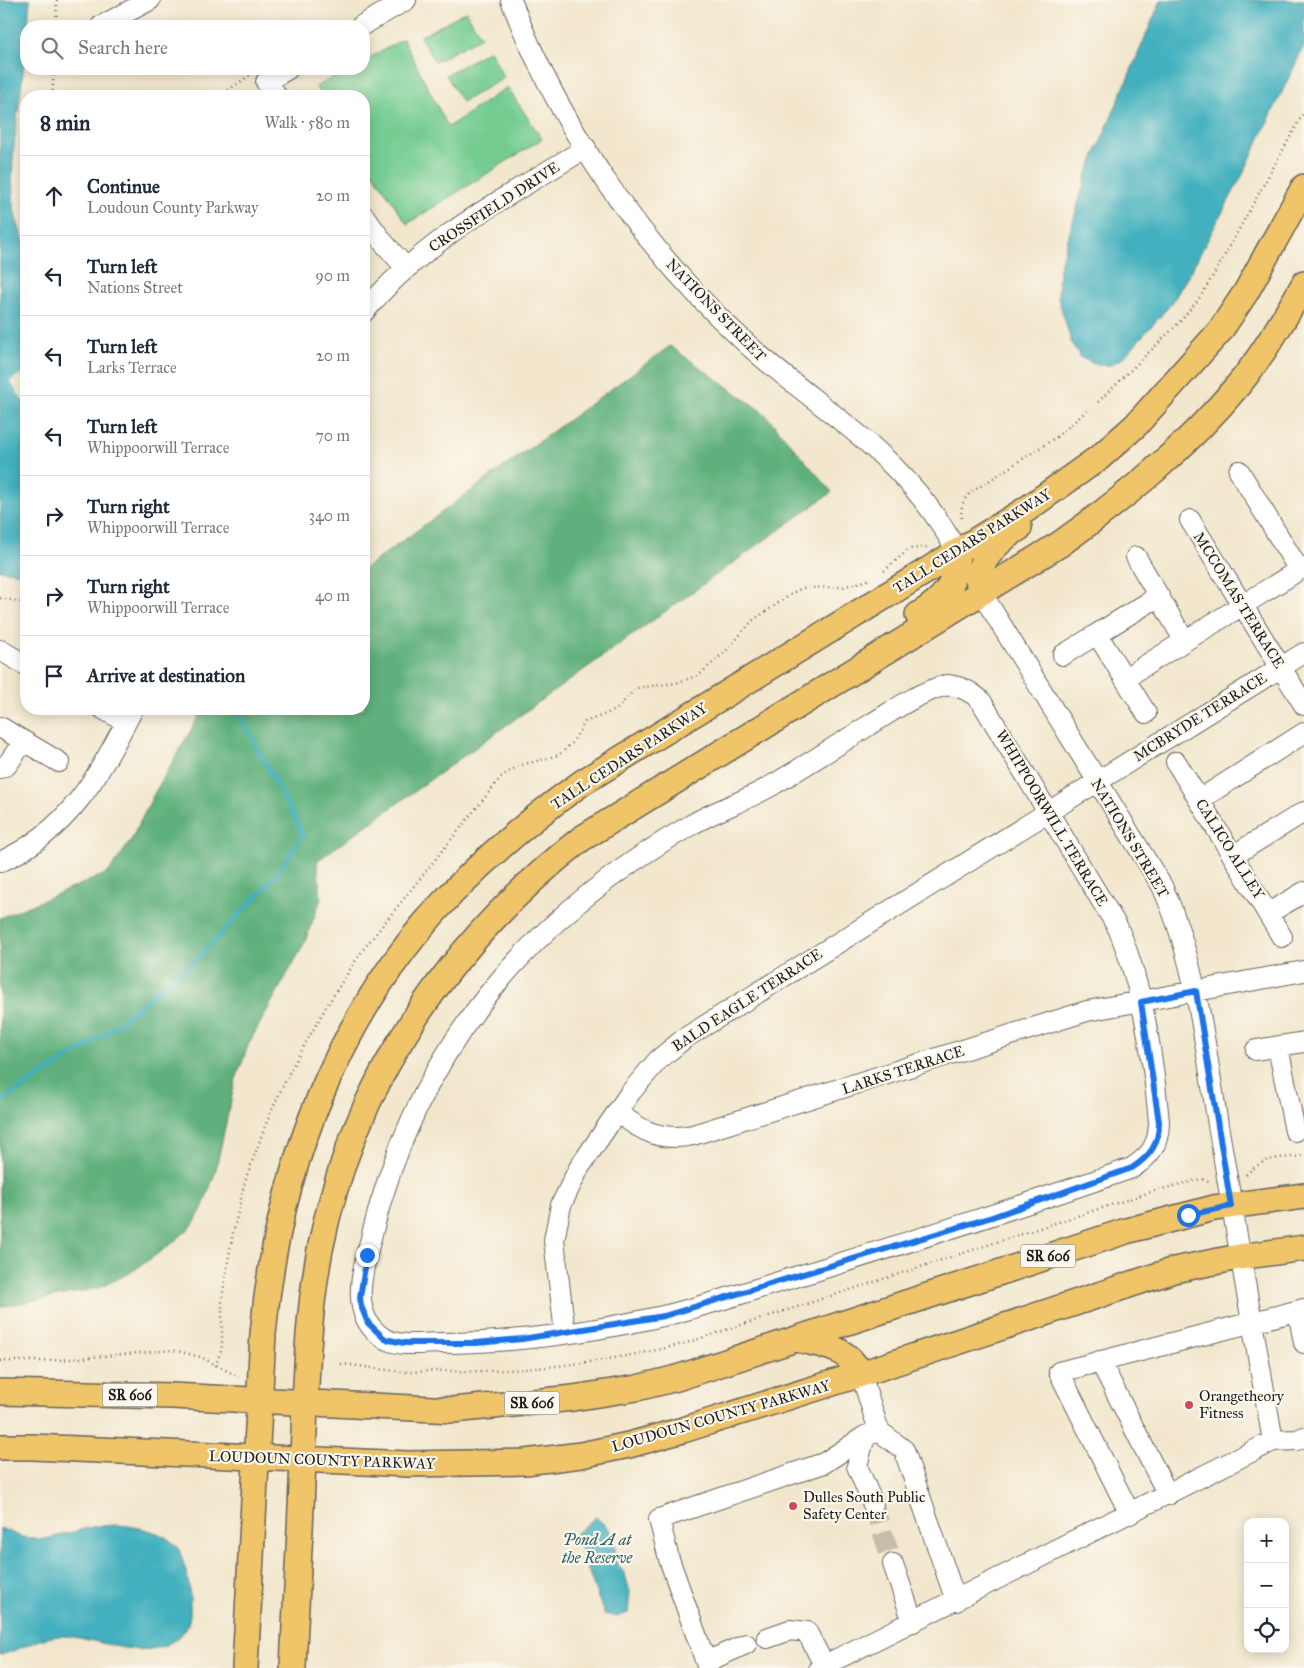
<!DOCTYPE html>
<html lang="en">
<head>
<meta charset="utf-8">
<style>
  :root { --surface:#fff; --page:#f2f2f3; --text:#1f2937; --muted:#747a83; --line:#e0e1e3 }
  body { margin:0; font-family:"IM FELL Great Primer",serif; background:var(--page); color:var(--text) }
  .controls { position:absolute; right:15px; bottom:15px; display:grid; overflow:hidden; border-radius:10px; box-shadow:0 2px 12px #0003 }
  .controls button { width:45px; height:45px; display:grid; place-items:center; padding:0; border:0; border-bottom:1px solid var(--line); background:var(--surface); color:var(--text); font:25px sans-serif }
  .stop { position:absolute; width:15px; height:15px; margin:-11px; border:4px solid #1a73e8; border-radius:50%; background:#fff }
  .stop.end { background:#1a73e8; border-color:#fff; box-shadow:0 1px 5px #0008 }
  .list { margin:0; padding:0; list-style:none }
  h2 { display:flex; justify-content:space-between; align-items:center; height:65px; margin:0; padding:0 20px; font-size:21px }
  h2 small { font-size:16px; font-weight:400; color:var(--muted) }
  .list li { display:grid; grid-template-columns:32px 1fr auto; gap:15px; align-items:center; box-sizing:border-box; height:80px; padding:0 20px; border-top:1px solid var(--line) }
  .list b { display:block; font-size:19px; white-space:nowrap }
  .list p { margin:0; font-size:16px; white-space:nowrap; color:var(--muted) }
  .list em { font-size:16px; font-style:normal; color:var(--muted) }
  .icon { flex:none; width:28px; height:28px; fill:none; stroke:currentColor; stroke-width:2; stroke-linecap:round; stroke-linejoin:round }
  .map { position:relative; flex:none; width:1304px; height:1668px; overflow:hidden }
  .search { position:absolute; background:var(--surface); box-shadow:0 2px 12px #0003; left:20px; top:20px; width:350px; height:55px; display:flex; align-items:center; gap:12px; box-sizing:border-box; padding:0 18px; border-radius:20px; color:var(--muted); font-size:19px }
  .panel { position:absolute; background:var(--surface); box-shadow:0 2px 12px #0003; left:20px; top:90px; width:350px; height:625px; border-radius:20px }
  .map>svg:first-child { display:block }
  .green { fill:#74cc91; stroke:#487456 }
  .forest { fill:#5fb07b; stroke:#3e664c }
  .water { fill:#42b0be; stroke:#2f666d }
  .pier { fill:#f2e7cd }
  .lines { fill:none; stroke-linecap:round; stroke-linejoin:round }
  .stream { stroke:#42b0be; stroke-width:4.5 }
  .minor-tunnel { stroke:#c7beaa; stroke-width:20; stroke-dasharray:20 10; stroke-linecap:butt }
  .minor-casing { stroke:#67635a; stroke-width:22 }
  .major-casing { stroke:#67635a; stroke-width:28 }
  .path { stroke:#67635a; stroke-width:2.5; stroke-dasharray:1 4; stroke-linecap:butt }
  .minor { stroke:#fff; stroke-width:20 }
  .major { stroke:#f0c469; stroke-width:25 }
  .route { stroke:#1a73e8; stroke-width:6 }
  .poi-dot { fill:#d1495b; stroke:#fbf7ec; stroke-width:2 }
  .labels { text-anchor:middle; stroke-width:4.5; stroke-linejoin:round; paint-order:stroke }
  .shield { fill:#fbf7ec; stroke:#5f5e5a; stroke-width:1 }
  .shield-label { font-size:14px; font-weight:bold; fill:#1c1c1c }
  .street-label { font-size:15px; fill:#1c1c1c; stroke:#fbf7ec }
  .poi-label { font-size:15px; fill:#1c1c1c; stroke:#fbf7ec; text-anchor:start }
  .water-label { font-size:16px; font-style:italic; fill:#2d5f65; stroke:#fbf7ec }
</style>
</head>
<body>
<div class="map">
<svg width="1304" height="1668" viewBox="0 0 1304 1668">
  <rect width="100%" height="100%" fill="#fbf7ec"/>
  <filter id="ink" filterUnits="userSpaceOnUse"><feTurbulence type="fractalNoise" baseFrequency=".02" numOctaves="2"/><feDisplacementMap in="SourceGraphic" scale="10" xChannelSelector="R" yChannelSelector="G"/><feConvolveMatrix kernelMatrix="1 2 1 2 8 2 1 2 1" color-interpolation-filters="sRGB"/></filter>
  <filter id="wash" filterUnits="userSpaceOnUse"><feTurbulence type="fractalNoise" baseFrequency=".0096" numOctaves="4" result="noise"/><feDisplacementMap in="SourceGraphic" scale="20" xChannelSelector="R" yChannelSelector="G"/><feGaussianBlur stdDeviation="1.12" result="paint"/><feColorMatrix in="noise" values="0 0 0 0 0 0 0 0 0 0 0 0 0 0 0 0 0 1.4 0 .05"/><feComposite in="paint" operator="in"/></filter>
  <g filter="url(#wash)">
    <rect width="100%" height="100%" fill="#f2e7cd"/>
    <path class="green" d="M466,11l15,26 -46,25 -15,-25z
      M403,39l45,88 59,-40 35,52 -135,85 -43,-65v-63h-42l-6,-9 33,-18h15v-8z
      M490,50l14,28 -42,24 -16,-27z"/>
    <path class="forest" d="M670,346l94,67 68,79 -515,369 4,38 -17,45 -55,99 -14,39 -20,91 -13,36 -10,17 -22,19 -40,28 -31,15 -99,19v-389l108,-45 22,-31 24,-48 49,-85h161v-140z"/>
    <path class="water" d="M0,0h30l-2,26h-2c0,61 -19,120 -12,180 1,14 8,28 12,41v327l-26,-4z
      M1161,0h143v46l-61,128 -51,95 -20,34 -49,55 -13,7h-13l-16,-7 -9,-14 -14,-46 1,-29 28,-95z
      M596,1517l13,12 6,15 1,18 9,12 5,18 -2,21 -11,4 -13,-3 -29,-80z
      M118,1525c19,2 45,5 59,22 4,4 5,12 7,18 5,12 6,27 6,41 1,14 -2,24 -14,33 -33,25 -78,-2 -114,-3 -23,0 -41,15 -62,19v-127l22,9 23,2 51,-13z"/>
    <path class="pier" d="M26,371v27l-2,4 -14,-21z"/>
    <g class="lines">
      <path class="stream" d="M0,1102l103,-66 92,-75 79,-83 29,-44 -63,-118 -11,-7"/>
    </g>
  </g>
  <g filter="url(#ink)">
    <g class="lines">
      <path class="minor-tunnel" d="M873,1504l20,60"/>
      <g class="minor-casing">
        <path id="minor" d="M511,0c49,129 134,251 236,344 77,70 159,110 210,208
          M101,26l49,-26
          M361,26l45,-26
          M277,96l-11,-14 22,-13
          M364,216l19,26 23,26
          M364,312c59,-72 144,-116 222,-164
          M1239,471l60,99
          M1190,520l114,185
          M1136,557l48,83
          M1097,634l62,-38
          M0,650l26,15
          M1063,655l34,-21 49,79
          M1125,678l179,-111
          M947,685c15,2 24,6 34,16l137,227c25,59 35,130 41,194 0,23 -9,34 -27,46 -106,37 -213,71 -320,104 -49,14 -99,32 -149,44 -72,16 -148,27 -222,27 -18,0 -43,5 -59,-6 -35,-24 -18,-70 -10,-103 46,-185 155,-315 319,-409 27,-16 58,-25 85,-42 32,-19 63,-39 95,-59 25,-15 48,-32 76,-39z
          M103,709l23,13
          M0,727l59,35
          M1176,762l106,175
          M0,768l7,-3 16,-23
          M1199,800l105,-67
          M1234,855l70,-43
          M0,862c71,-32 99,-88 133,-153
          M1269,913l35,-21
          M1278,1047l17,84
          M1256,1050l48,-8
          M617,1112c24,19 45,30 76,23l394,-124 217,-40
          M1298,1311l6,32
          M565,1333l-11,-93 7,-35 18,-37 51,-75 28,-33 27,-22 619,-385
          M1100,1361l68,134
          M861,1374l18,57 25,19 52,151
          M865,1436l-8,30 16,38
          M1273,1441l24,-1 7,-3
          M1130,1514l-71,-142 245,-63
          M893,1564l20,58
          M767,1638l23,-8 17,2 17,33
          M706,1662l40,-18
          M708,1668l-39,-109 -10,-40 165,-56 41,-27 14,-5
          M819,1668l454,-227c-19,-105 -37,-211 -55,-316 -13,-81 -22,-164 -56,-239l-181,-294"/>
      </g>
      <g class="major-casing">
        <path id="major" d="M981,592c-11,-25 18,-52 38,-64
          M918,615c25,-15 41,-32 39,-63
          M797,1339c29,7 48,7 64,35
          M0,1392l172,4 281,14 120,-12 64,-10 40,-10 449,-147 88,-23 90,-12
          M0,1447h33l375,17 117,-2 56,-7 48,-10 54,-15 178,-56 313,-104 65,-13 65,-9
          M245,1668l18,-334c14,-163 75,-323 190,-442 40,-41 83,-77 130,-110l444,-273 73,-52 35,-31 85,-95 26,-39 58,-105
          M293,1668c3,-71 8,-141 10,-212 3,-69 4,-138 17,-206 33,-168 128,-306 261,-411l479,-295c66,-47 128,-98 180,-161 24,-30 45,-65 64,-99"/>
      </g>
      <path class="path" d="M56,26l1,-26
        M52,96l2,-27
        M220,96l30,-21
        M1098,402l78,-76 23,-27 18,-30 87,-157
        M962,518c-2,-11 1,-17 8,-25l88,-57 32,-28
        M884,571l25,-22 18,-2
        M0,598l26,5
        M1246,1175c20,-20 31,-16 58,-19
        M0,1361h47l126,-11 28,7 38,20
        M341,1364c23,2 45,7 68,8 13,0 25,-2 38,-1 77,2 161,-9 236,-27l471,-153 47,-12 10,3
        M215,1366l7,-17v-51l10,-60 13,-57 24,-65 23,-49 34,-60 36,-56 140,-175 16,-10 41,-11 13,-12 13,-21 31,-12 20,-22 40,-5 23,-8 28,-25 25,-29 44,-30 7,-3 40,-1 28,-8"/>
      <use href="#minor" class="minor"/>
      <use href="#major" class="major"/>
    </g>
  </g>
  <g class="lines" filter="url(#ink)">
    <path class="route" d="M367,1255l-7,42 1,9 7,17 17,16 19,4h72l46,-4 142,-23 328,-99 140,-49c18,-12 27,-23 27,-46l-18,-120 55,-11 35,215 -43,9"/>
  </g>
  <g class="poi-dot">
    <circle cx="1189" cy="1405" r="5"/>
    <circle cx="793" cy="1506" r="5"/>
  </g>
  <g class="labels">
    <g class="shield">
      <rect x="1020.5" y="1244.5" width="55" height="23" rx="4"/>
      <rect x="102.5" y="1383.5" width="55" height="23" rx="4"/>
      <rect x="504.5" y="1391.5" width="55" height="23" rx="4"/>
    </g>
    <g class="shield-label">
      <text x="1048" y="1261">SR 606</text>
      <text x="130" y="1400">SR 606</text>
      <text x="532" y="1408">SR 606</text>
    </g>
    <g class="street-label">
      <text transform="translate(494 207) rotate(-33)" y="5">CROSSFIELD DRIVE</text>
      <text transform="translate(716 310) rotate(46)" y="5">NATIONS STREET</text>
      <text transform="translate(972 541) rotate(-32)" y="5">TALL CEDARS PARKWAY</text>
      <text transform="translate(1239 600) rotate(58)" y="5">MCCOMAS TERRACE</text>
      <text transform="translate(1200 717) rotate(-32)" y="5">MCBRYDE TERRACE</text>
      <text transform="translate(629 756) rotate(-33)" y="5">TALL CEDARS PARKWAY</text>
      <text transform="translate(1052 818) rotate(59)" y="5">WHIPPOORWILL TERRACE</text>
      <text transform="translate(1130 838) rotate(59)" y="5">NATIONS STREET</text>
      <text transform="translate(1230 849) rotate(58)" y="5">CALICO ALLEY</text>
      <text transform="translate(747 1000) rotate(-33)" y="5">BALD EAGLE TERRACE</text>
      <text transform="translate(903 1070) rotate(-18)" y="5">LARKS TERRACE</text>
      <text transform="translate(721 1416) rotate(-16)" y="5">LOUDOUN COUNTY PARKWAY</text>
      <text transform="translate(322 1460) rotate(2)" y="5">LOUDOUN COUNTY PARKWAY</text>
    </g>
    <g class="poi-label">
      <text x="1199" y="1401">Orangetheory<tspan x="1199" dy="17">Fitness</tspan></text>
      <text x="803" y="1502">Dulles South Public<tspan x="803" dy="17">Safety Center</tspan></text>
    </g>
    <g class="water-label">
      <text x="597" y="1545">Pond A at<tspan x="597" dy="18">the Reserve</tspan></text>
    </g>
  </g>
</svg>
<div class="controls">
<button>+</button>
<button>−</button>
<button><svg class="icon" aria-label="locate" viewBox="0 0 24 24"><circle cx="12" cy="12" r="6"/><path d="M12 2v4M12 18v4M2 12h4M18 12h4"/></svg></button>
</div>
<div class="stop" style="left:1188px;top:1215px"></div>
<div class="stop end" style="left:367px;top:1255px"></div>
<div class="search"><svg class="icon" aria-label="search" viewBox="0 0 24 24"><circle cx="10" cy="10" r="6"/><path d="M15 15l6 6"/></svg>Search here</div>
<section class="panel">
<h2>8 min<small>Walk · 580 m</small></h2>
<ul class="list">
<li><svg class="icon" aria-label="ahead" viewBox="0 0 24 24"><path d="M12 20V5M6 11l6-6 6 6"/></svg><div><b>Continue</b><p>Loudoun County Parkway</p></div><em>20 m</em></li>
<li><svg class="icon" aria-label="left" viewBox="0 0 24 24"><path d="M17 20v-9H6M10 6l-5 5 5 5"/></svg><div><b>Turn left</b><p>Nations Street</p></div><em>90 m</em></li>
<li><svg class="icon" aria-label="left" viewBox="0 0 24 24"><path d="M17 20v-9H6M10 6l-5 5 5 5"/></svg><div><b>Turn left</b><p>Larks Terrace</p></div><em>20 m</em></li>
<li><svg class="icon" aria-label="left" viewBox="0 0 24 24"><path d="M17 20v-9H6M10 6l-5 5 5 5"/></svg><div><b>Turn left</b><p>Whippoorwill Terrace</p></div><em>70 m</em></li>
<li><svg class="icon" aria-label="right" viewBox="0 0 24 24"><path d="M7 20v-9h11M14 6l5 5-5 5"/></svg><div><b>Turn right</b><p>Whippoorwill Terrace</p></div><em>340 m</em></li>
<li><svg class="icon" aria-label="right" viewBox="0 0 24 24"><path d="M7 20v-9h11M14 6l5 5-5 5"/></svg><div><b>Turn right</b><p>Whippoorwill Terrace</p></div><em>40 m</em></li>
<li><svg class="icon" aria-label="arrive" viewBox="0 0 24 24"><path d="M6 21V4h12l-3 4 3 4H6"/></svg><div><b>Arrive at destination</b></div></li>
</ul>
</section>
</div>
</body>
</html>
